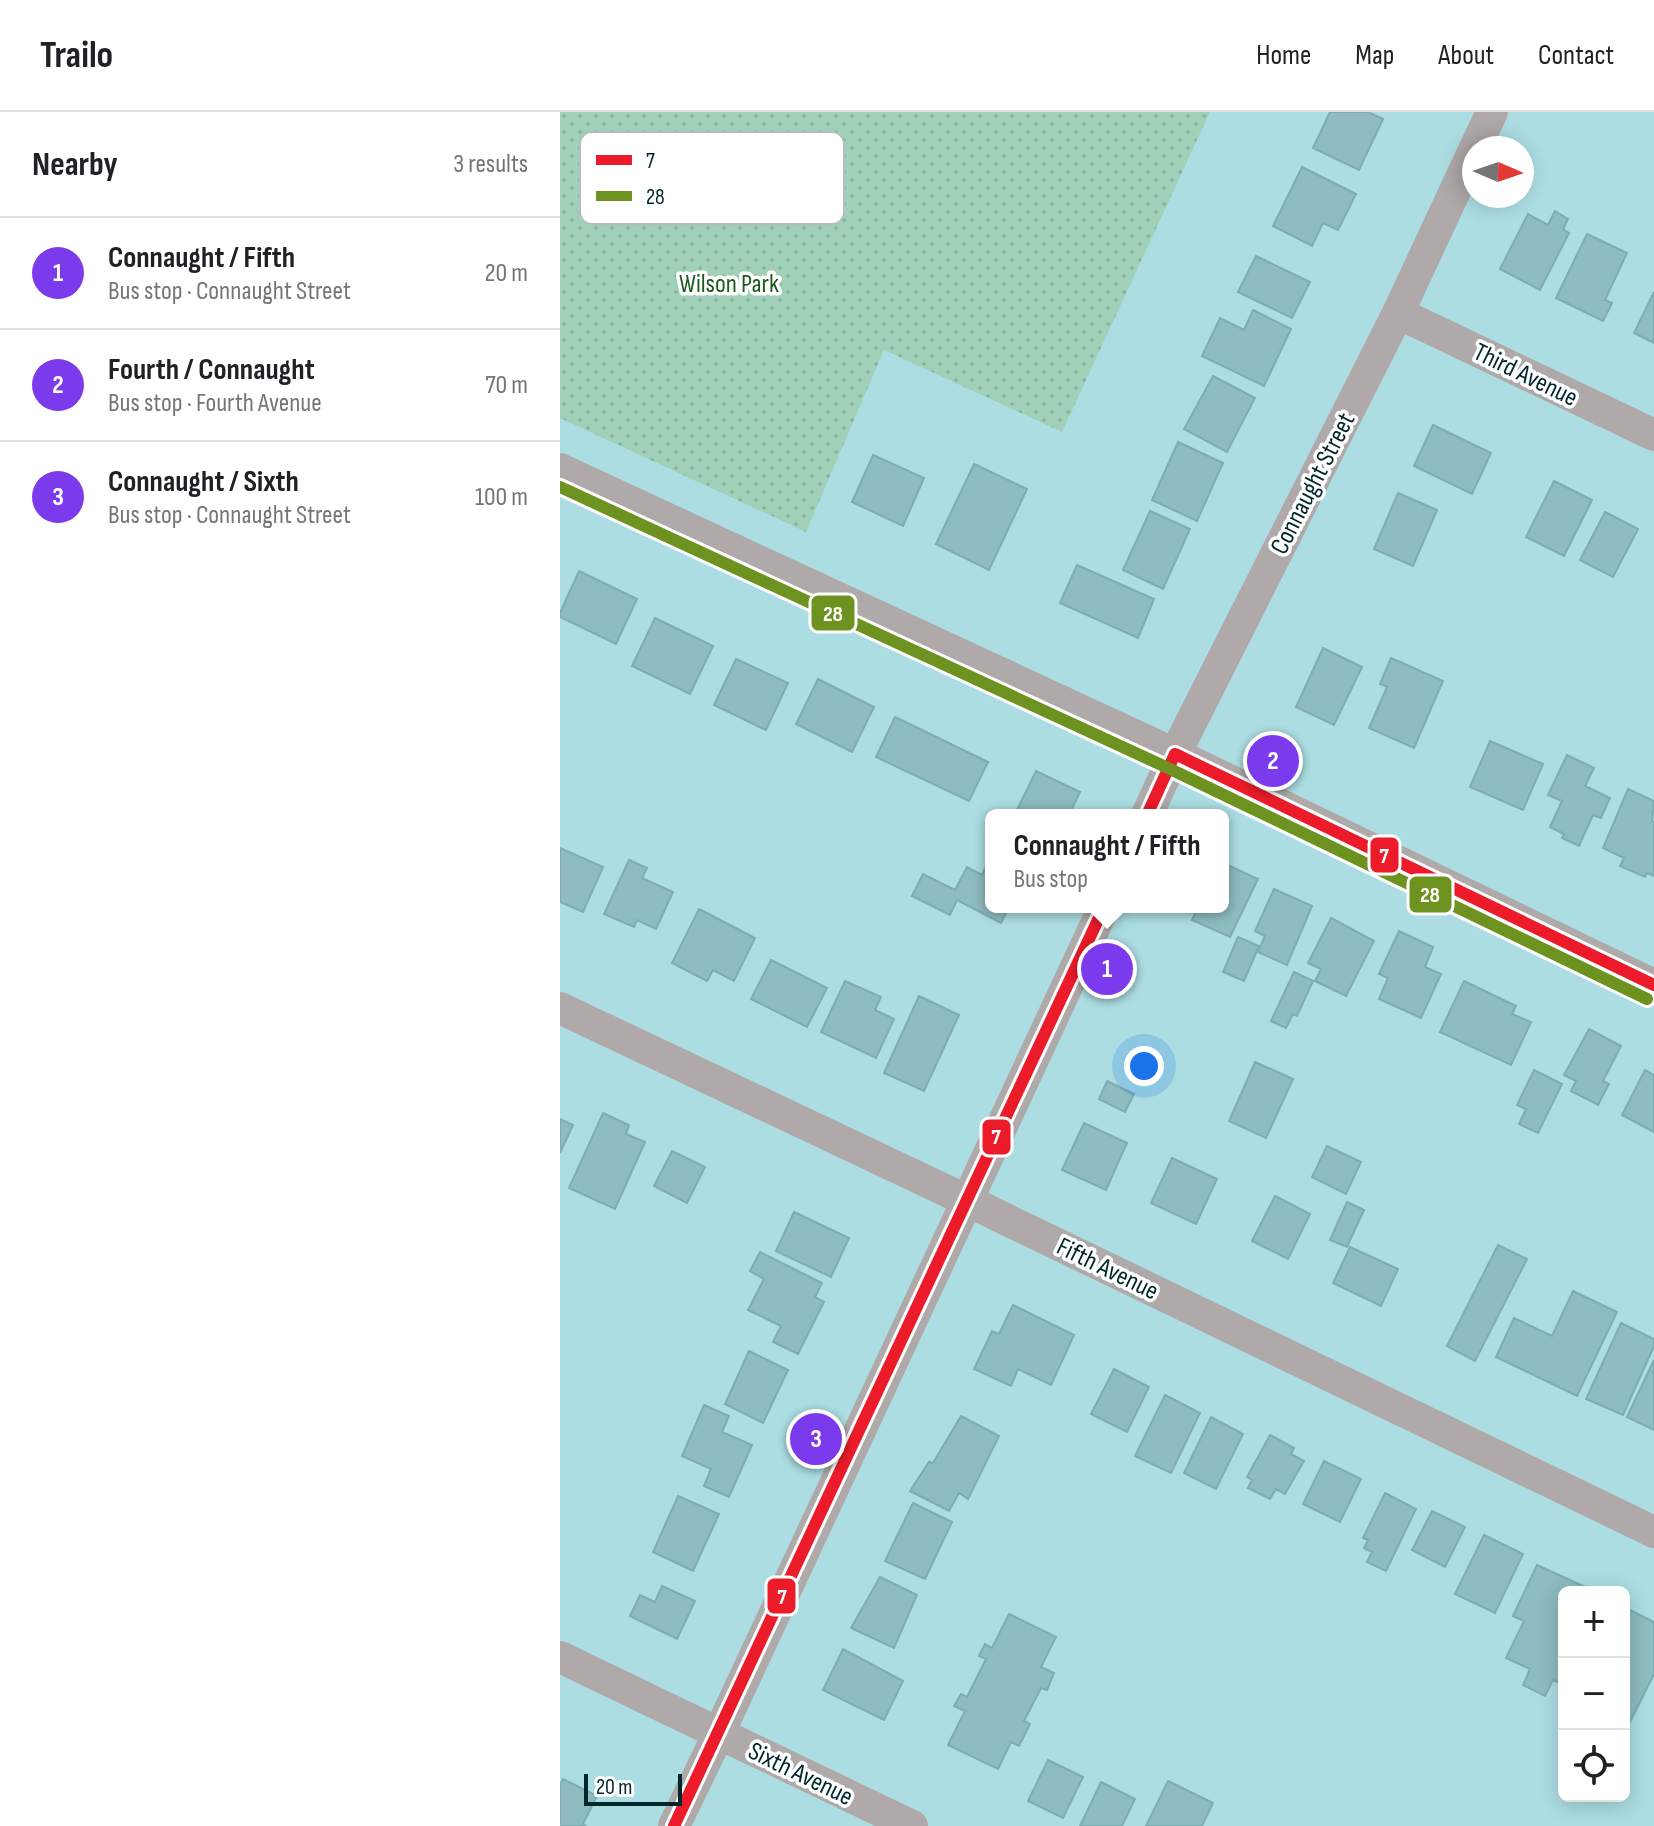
<!DOCTYPE html>
<html lang="en">
<head>
<meta charset="utf-8">
<style>
  :root { --surface:#fff; --page:#f6f6f6; --text:#202124; --muted:#757577; --line:#e0e0e0; --accent:#7c3aed }
  body { margin:0; font-family:"Sofia Sans Condensed",sans-serif; background:var(--page); color:var(--text) }
  .controls { position:absolute; right:24px; bottom:24px; display:grid; overflow:hidden; border-radius:12px; box-shadow:0 4px 20px #0003 }
  .controls button { width:72px; height:72px; display:grid; place-items:center; padding:0; border:0; border-bottom:2px solid var(--line); background:var(--surface); color:var(--text); font:40px sans-serif }
  .compass { position:absolute; left:902px; top:24px; width:72px; height:72px; border-radius:50%; background:var(--surface); box-shadow:0 4px 20px #0003; rotate:92deg }
  .scale { position:absolute; left:24px; bottom:20px; width:98px; box-sizing:border-box; padding-left:8px; border:4px solid #00272a; border-top:0; font-size:22px; line-height:28px; white-space:nowrap; color:#00272a; -webkit-text-stroke:6px #fff; paint-order:stroke }
  .you { position:absolute; left:584px; top:954px; width:28px; height:28px; margin:-20px; border:6px solid #fff; border-radius:50%; background:#1a73e8; box-shadow:0 0 0 12px #1a73e833 }
  .badge { display:grid; place-items:center; width:52px; height:52px; border-radius:50%; background:var(--accent); color:#fff; font-size:26px; font-weight:700 }
  .pin { position:absolute; translate:-50% -50%; border:4px solid #fff; box-shadow:0 2px 8px #0006 }
  .popup { position:absolute; left:425px; top:697px; width:244px; height:104px; box-sizing:border-box; display:grid; place-content:center; border-radius:12px; background:var(--surface); filter:drop-shadow(0 2px 6px #0005); font-size:26px; white-space:nowrap; color:var(--muted) }
  .popup b { font-size:30px; color:var(--text) }
  .popup::after { content:''; position:absolute; left:50%; top:100%; margin-left:-16px; border:16px solid transparent; border-top-color:var(--surface) }
  .list { margin:0; padding:0; list-style:none }
  h2 { display:flex; justify-content:space-between; align-items:center; height:104px; margin:0; padding:0 32px; font-size:34px }
  h2 small { font-size:26px; font-weight:400; color:var(--muted) }
  .list li { display:grid; grid-template-columns:52px 1fr auto; gap:24px; align-items:center; box-sizing:border-box; height:112px; padding:0 32px; border-top:2px solid var(--line) }
  .list b { display:block; font-size:30px; white-space:nowrap }
  .list p { margin:0; font-size:26px; white-space:nowrap; color:var(--muted) }
  .list em { font-size:26px; font-style:normal; color:var(--muted) }
  .icon { flex:none; width:44px; height:44px; fill:none; stroke:currentColor; stroke-width:2; stroke-linecap:round; stroke-linejoin:round }
  .map { position:relative; flex:none; width:1094px; height:1714px; overflow:hidden }
  header { display:flex; align-items:center; gap:48px; box-sizing:border-box; height:112px; padding:0 40px; background:var(--surface); border-bottom:2px solid var(--line) }
  header strong { font-size:38px }
  nav { display:flex; gap:44px; margin-inline-start:auto; font-size:28px }
  main { display:flex }
  aside { flex:1; background:var(--surface) }
  .map>svg:first-child { display:block }
  .park { fill:url(#park-dots) }
  .building { fill:#8ebcc0; stroke:#7dadb1; stroke-width:2 }
  .lines { fill:none; stroke-linecap:round; stroke-linejoin:round }
  .minor { stroke:#afa9a9; stroke-width:32 }
  .bus-1-casing { stroke:#fff; stroke-width:18 }
  .bus-2-casing { stroke:#fff; stroke-width:18 }
  .bus-1 { stroke:#ec1b29; stroke-width:12 }
  .bus-2 { stroke:#6d921f; stroke-width:12 }
  .labels { text-anchor:middle; stroke-width:7; stroke-linejoin:round; paint-order:stroke }
  .park-label { font-size:26px; fill:#1b591d; stroke:#fff }
  .street-label { font-size:26px; fill:#00272a; stroke:#fff }
  .key { fill:#fff; stroke:#b2bebf; stroke-width:2 }
  .key-label { font-size:22px; fill:#00272a }
  .line-badge { stroke:#fff; stroke-width:3 }
  .badge-label { font-size:22px; text-anchor:middle; font-weight:bold; fill:#fff }
</style>
</head>
<body>
<header>
<strong>Trailo</strong>
<nav><a>Home</a><a>Map</a><a>About</a><a>Contact</a></nav>
</header>
<main>
<aside>
<h2>Nearby<small>3 results</small></h2>
<ul class="list">
<li><span class="badge">1</span><div><b>Connaught / Fifth</b><p>Bus stop · Connaught Street</p></div><em>20 m</em></li>
<li><span class="badge">2</span><div><b>Fourth / Connaught</b><p>Bus stop · Fourth Avenue</p></div><em>70 m</em></li>
<li><span class="badge">3</span><div><b>Connaught / Sixth</b><p>Bus stop · Connaught Street</p></div><em>100 m</em></li>
</ul>
</aside>
<div class="map">
<svg width="1094" height="1714" viewBox="0 0 1094 1714">
  <defs>
    <pattern id="park-dots" width="8" height="8" patternUnits="userSpaceOnUse" patternTransform="scale(2)"><rect width="8" height="8" fill="#a0d0b7"/><path d="M2 2h.1M6 6h.1" fill="none" stroke="#88b39e" stroke-width="1.8" stroke-linecap="round"/></pattern>
  </defs>
  <rect width="100%" height="100%" fill="#acdde2"/>
  <path class="park" d="M0,0h650l-148,320 -178,-82 -78,182 -246,-114z"/>
  <path class="building" d="M770,0h38l15,7 -24,51 -46,-22z
    M742,55l54,27 -18,36 -15,-7 -11,23 -39,-20z
    M995,99l13,8 -5,10 6,4 -29,57 -40,-21 28,-55 20,11z
    M1027,122l40,19 -22,47 7,3 -9,18 -47,-23z
    M696,144l54,26 -18,36 -54,-26z
    M1094,180v51l-20,-10z
    M693,198l38,19 -27,57 -62,-30 18,-38 24,12z
    M653,264l42,22 -28,54 -43,-23z
    M873,313l58,28 -19,41 -58,-28z
    M618,330l45,21 -26,58 -45,-21z
    M313,343l51,23 -21,48 -51,-24z
    M414,352l53,25 -38,81 -53,-26z
    M994,369l38,19 -28,56 -38,-19z
    M838,381l39,17 -24,56 -39,-17z
    M590,399l40,18 -27,60 -40,-19z
    M1045,400l33,17 -25,48 -33,-17z
    M517,453l77,34 -16,39 -78,-35z
    M19,459l58,28 -21,45 -56,-27v-4z
    M95,506l58,28 -23,48 -58,-28z
    M763,536l39,19 -28,58 -38,-18z
    M831,546l52,23 -29,67 -45,-20 18,-41 -7,-3z
    M176,547l52,24 -22,47 -52,-25z
    M258,567l56,28 -22,45 -56,-28z
    M335,605l93,45 -19,39 -93,-44z
    M930,629l53,23 -20,46 -53,-23z
    M1007,643l27,13 -9,18 25,12 -9,20 -8,-3 -14,31 -17,-8 2,-4 -14,-7 12,-26 -14,-6z
    M476,659l44,21 -11,23h-42l-10,-5z
    M1068,677l26,12 -2,20 2,1v54l-7,-3 -2,4 -25,-11 4,-8 -21,-10z
    M0,736l43,19 -20,45 -23,-10z
    M430,746l1,49h18l-8,16 -44,-23 -7,15 -38,-19 11,-22 32,16 12,-23 15,8z
    M69,748l18,8 -5,10 31,14 -17,37 -19,-9 -3,7 -30,-13z
    M663,751l35,16 -28,58 -38,-17 6,-13h25z
    M714,777l38,17 -25,59 -29,-13 7,-16 -10,-5z
    M139,797l56,29 -21,43 -21,-11 -6,11 -35,-18z
    M771,806l43,23 -28,55 -31,-15 6,-12 -13,-6z
    M839,819l34,16 -8,20 16,7 -20,44 -42,-19 9,-21 -9,-4z
    M678,825l21,9 -15,35 -21,-9z
    M211,848l56,28 -20,39 -56,-28z
    M734,860l19,9 -16,35 -4,-2 -7,14 -15,-7z
    M285,869l36,16 -6,13 19,9 -18,39 -55,-26z
    M904,869l52,25 -4,8 19,8 -20,43 -71,-33z
    M359,884l40,19 -35,76 -40,-18z
    M1029,917l32,17 -18,35 6,3 -11,21 -27,-14 5,-10 -12,-6z
    M695,950l38,17 -27,59 -37,-17z
    M974,958l28,14 -24,49 -19,-9 7,-15 -9,-4z
    M1085,958l9,5v57l-32,-17z
    M547,969l27,13 -9,18 -26,-13z
    M43,1001l26,12 -3,9 19,8 -30,67 -46,-21z
    M0,1007l13,6 -13,28z
    M524,1011l43,20 -21,47 -44,-20z
    M767,1034l34,16 -15,32 -34,-17z
    M112,1039l33,16 -18,36 -33,-17z
    M612,1046l45,21 -21,45 -45,-21z
    M715,1084l35,18 -22,45 -36,-18z
    M787,1090l17,8 -17,37 -17,-7z
    M234,1100l55,26 -18,39 -55,-26z
    M938,1133l29,14 -52,102 -28,-15z
    M790,1135l48,22 -17,37 -48,-23z
    M200,1140l62,31 -7,14 9,5 -26,52 -25,-12 8,-16 -33,-16 16,-31 -14,-8z
    M1013,1179l44,21 -40,84 -81,-39 18,-39 38,18z
    M453,1193l61,30 -23,50 -33,-16 -7,17 -37,-17 18,-38 7,3z
    M1061,1211l33,16v7l-31,69 -37,-16z
    M189,1239l39,19 -25,53 -38,-19z
    M1094,1248v70l-27,-13z
    M554,1257l35,18 -22,45 -36,-18z
    M605,1283l35,18 -29,60 -36,-17z
    M144,1293l25,11 -7,16 30,13 -23,52 -25,-11 7,-17 -29,-13z
    M401,1304l38,20 -31,63 -9,-6 -10,18 -39,-20 19,-29 4,1z
    M651,1305l32,17 -27,55 -32,-16z
    M710,1323l24,13 -3,6 13,7 -19,33 -9,-5 -6,10 -22,-11 4,-8 -5,-3z
    M764,1349l37,18 -21,43 -37,-18z
    M825,1381l31,16 -30,62 -19,-9 5,-10 -8,-4 4,-8 -5,-2z
    M118,1384l41,18 -26,57 -40,-19z
    M353,1391l39,19 -27,57 -40,-18z
    M872,1399l33,16 -20,40 -33,-17z
    M924,1423l39,19 -28,59 -40,-19z
    M977,1453l59,27h-32v76l-7,14 -4,-2 -8,16 -22,-11 7,-16 -24,-11 18,-37 -11,-5z
    M320,1465l37,18 -23,53 -43,-20z
    M102,1474l33,15 -18,38 -47,-23 10,-21 15,7z
    M1064,1495l30,15v52l-28,56 -2,-1z
    M449,1502l47,23 -15,30 13,6 -7,17 -6,-2 -17,33 6,3 -11,22 -8,-4 -13,27 -50,-24 17,-34 -11,-5 7,-12 6,3 19,-38 -7,-3 6,-12 7,4z
    M283,1537l60,32 -19,39 -61,-30z
    M488,1648l35,17 -20,41 -35,-17z
    M3,1667l34,17 -14,28 3,2h-26v-41z
    M608,1669l45,22 -11,23h-56z
    M541,1670l34,17 -13,27h-42z"/>
  <g class="lines">
    <path class="minor" d="M915,36l17,-36
      M838,201l256,122
      M0,357l615,285 479,231
      M587,703l28,-61 223,-441 76,-163
      M0,896l408,193 686,331
      M0,1545l352,169
      M114,1714l45,-93 385,-826"/>
    <g class="bus-1-casing">
      <path id="bus-1" d="M587,703l28,-61 479,231
        M114,1714l430,-919"/>
    </g>
    <g class="bus-2-casing">
      <path id="bus-2" d="M0,375l608,281 479,231"/>
    </g>
    <use href="#bus-1" class="bus-1"/>
    <use href="#bus-2" class="bus-2"/>
  </g>
  <g class="labels">
    <g class="park-label">
      <text x="169" y="180">Wilson Park</text>
    </g>
    <g class="street-label">
      <text transform="translate(966 262) rotate(26)" y="9">Third Avenue</text>
      <text transform="translate(752 371) rotate(-63)" y="9">Connaught Street</text>
      <text transform="translate(548 1156) rotate(26)" y="9">Fifth Avenue</text>
      <text transform="translate(241 1661) rotate(26)" y="9">Sixth Avenue</text>
    </g>
  </g>
  <rect x="20" y="20" width="264" height="92" rx="12" class="key"/>
  <rect x="36" y="43" width="36" height="10" fill="#ec1b29"/>
  <rect x="36" y="79" width="36" height="10" fill="#6d921f"/>
  <g class="key-label">
    <text x="86" y="56">7</text>
    <text x="86" y="92">28</text>
  </g>
  <g class="line-badge">
    <rect x="250" y="482" width="46" height="38" rx="8" fill="#6d921f"/>
    <rect x="809" y="724" width="31" height="38" rx="8" fill="#ec1b29"/>
    <rect x="848" y="763" width="45" height="39" rx="8" fill="#6d921f"/>
    <rect x="421" y="1006" width="31" height="38" rx="8" fill="#ec1b29"/>
    <rect x="206" y="1465" width="31" height="38" rx="8" fill="#ec1b29"/>
  </g>
  <g class="badge-label">
    <text x="273" y="509">28</text>
    <text x="824" y="751">7</text>
    <text x="870" y="790">28</text>
    <text x="436" y="1032">7</text>
    <text x="222" y="1492">7</text>
  </g>
</svg>
<div class="controls">
<button>+</button>
<button>−</button>
<button><svg class="icon" aria-label="locate" viewBox="0 0 24 24"><circle cx="12" cy="12" r="6"/><path d="M12 2v4M12 18v4M2 12h4M18 12h4"/></svg></button>
</div>
<svg class="compass" viewBox="-18 -18 36 36"><path d="M0-13l5 13h-10z" fill="#e53935"/><path d="M0 13l5-13h-10z" fill="#757577"/></svg>
<div class="scale">20 m</div>
<div class="you"></div>
<div class="pin badge" style="left:547px;top:857px">1</div>
<div class="popup"><b>Connaught / Fifth</b>Bus stop</div>
<div class="pin badge" style="left:713px;top:649px">2</div>
<div class="pin badge" style="left:256px;top:1327px">3</div>
</div>
</main>
</body>
</html>
